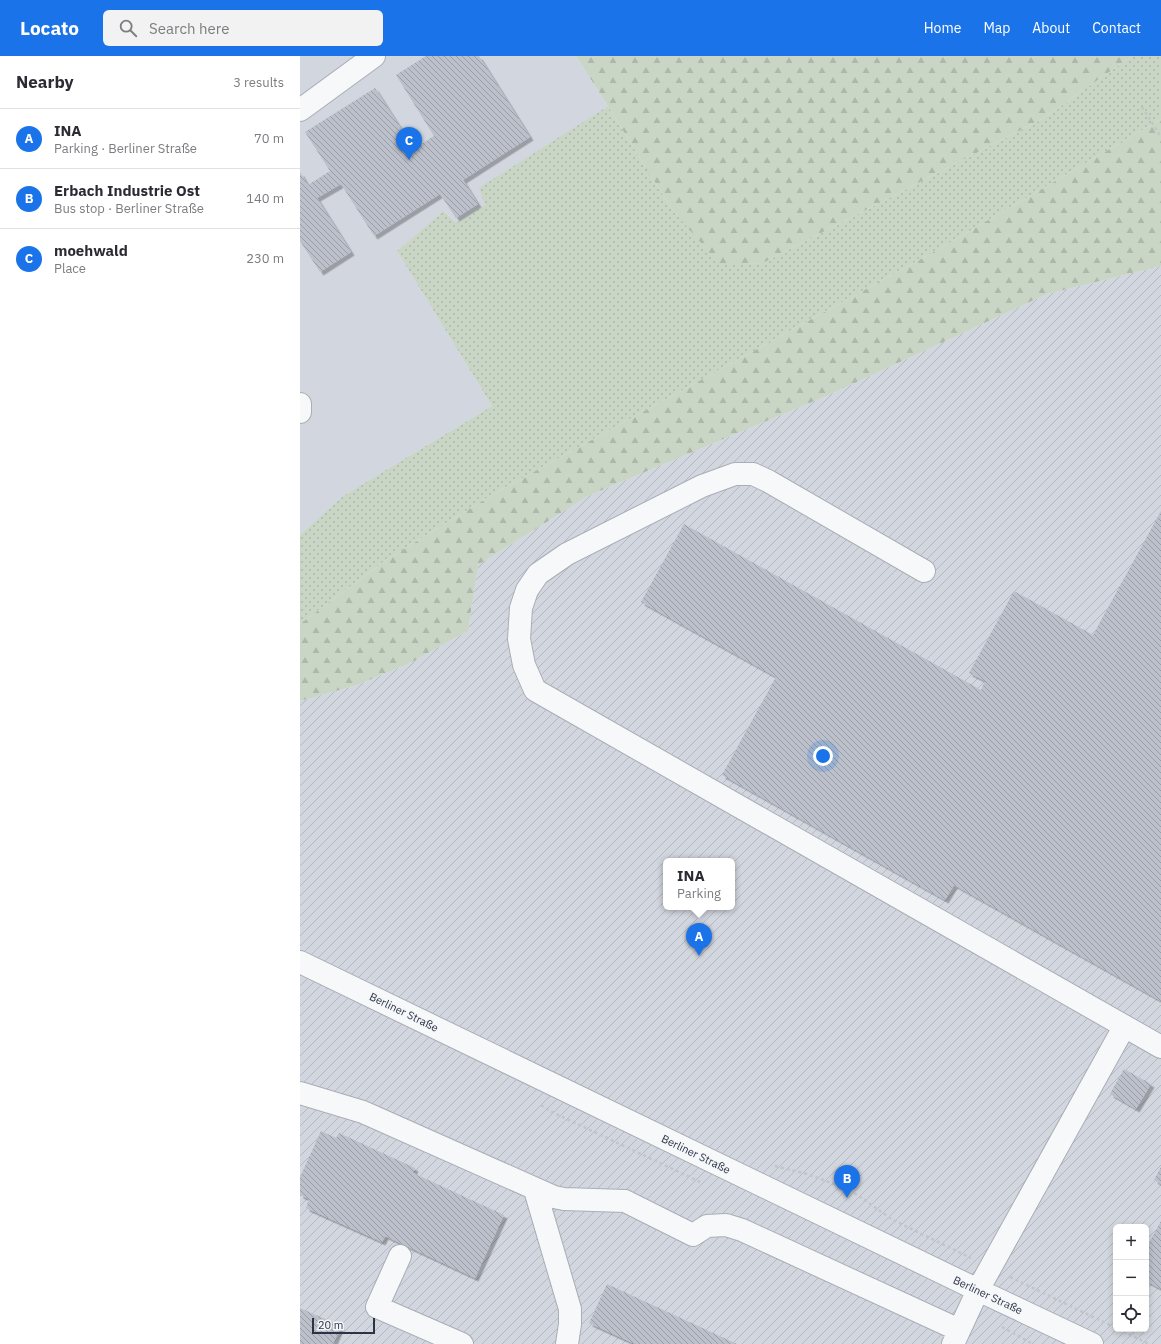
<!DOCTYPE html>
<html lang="en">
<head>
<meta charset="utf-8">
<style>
  :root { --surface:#fff; --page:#f2f2f3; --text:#2b2b33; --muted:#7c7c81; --line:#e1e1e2; --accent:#1a73e8 }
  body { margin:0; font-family:"IBM Plex Sans",sans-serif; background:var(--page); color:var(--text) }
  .controls { position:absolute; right:12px; bottom:12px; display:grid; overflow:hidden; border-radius:6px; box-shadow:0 2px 6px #0003 }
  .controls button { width:36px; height:36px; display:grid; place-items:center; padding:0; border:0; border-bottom:1px solid var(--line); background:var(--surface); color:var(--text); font:20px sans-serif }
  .scale { position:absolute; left:12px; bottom:10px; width:63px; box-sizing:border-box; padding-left:4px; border:2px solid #2b3445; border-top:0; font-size:11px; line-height:14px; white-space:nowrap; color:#2b3445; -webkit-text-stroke:3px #f4f6f9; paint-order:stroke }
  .you { position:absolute; left:523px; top:700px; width:14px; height:14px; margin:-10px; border:3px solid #fff; border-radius:50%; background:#1a73e8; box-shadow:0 0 0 6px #1a73e833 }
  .badge { display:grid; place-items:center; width:26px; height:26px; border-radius:50%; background:var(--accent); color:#fff; font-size:13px; font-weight:700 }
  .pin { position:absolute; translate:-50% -33px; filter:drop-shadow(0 1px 2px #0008) }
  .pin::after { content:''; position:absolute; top:21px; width:14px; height:12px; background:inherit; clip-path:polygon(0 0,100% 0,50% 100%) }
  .popup { position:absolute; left:363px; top:802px; width:72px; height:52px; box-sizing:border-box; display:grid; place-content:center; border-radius:6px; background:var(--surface); filter:drop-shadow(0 1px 3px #0005); font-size:13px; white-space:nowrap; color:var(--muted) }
  .popup b { font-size:15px; color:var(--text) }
  .popup::after { content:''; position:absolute; left:50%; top:100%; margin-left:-8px; border:8px solid transparent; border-top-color:var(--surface) }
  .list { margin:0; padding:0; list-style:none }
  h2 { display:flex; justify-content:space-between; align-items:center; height:52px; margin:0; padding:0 16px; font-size:17px }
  h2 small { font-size:13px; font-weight:400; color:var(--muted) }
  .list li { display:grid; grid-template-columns:26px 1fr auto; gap:12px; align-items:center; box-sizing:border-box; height:60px; padding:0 16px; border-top:1px solid var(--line) }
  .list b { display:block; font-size:15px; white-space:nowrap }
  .list p { margin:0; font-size:13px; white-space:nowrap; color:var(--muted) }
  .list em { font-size:13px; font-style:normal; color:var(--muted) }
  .icon { flex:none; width:22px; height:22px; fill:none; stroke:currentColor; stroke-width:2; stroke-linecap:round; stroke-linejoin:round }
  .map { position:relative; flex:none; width:861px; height:1288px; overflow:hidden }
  header { display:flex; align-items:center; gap:24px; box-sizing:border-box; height:56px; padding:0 20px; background:var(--accent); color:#fff }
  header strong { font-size:19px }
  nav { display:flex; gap:22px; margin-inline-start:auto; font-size:14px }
  .search { width:280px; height:36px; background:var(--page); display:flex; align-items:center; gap:10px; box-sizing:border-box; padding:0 14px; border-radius:6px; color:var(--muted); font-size:15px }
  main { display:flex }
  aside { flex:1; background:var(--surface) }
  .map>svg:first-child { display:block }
  .built { fill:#d2d6de }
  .industrial { fill:url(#industrial-furrows); fill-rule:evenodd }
  .grass { fill:url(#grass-dots) }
  .forest { fill:url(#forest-firs) }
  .building { fill:url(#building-back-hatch); filter:url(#shadow) }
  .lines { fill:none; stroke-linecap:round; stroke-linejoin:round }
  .minor-casing { stroke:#a9aeb7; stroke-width:24 }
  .path { stroke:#c2c5cb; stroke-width:2.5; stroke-dasharray:3 3; stroke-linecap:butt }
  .minor { stroke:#f7f8fa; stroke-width:22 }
  .labels { text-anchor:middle; stroke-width:3; stroke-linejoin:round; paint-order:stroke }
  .street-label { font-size:11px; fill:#2b3445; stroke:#f4f6f9 }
</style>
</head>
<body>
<header>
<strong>Locato</strong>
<div class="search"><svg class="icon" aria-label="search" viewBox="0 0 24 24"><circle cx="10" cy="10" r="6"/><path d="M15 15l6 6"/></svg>Search here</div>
<nav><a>Home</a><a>Map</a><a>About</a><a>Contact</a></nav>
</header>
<main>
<aside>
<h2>Nearby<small>3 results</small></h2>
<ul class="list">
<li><span class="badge">A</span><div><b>INA</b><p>Parking · Berliner Straße</p></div><em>70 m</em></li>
<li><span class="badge">B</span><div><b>Erbach Industrie Ost</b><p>Bus stop · Berliner Straße</p></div><em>140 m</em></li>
<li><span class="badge">C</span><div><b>moehwald</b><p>Place</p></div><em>230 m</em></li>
</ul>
</aside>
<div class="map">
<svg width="861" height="1288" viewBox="0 0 861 1288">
  <defs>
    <pattern id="industrial-furrows" width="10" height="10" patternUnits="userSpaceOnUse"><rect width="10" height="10" fill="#d2d6de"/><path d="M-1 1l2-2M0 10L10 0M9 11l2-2" fill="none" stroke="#b4b8c0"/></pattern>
    <pattern id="grass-dots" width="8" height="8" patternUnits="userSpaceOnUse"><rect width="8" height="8" fill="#c9d6c5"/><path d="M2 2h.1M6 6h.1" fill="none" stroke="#adb8ab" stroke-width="1.8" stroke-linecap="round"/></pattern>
    <pattern id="forest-firs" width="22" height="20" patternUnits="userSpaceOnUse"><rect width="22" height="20" fill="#c9d6c5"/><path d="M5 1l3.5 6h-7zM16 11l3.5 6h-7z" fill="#adb8ab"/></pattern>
    <pattern id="building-back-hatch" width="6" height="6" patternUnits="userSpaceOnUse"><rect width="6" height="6" fill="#bbc0ca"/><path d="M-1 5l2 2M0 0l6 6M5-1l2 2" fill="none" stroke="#989da6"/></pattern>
    <filter id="shadow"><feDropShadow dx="3.5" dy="3.5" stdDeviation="0" flood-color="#0004"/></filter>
  </defs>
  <rect width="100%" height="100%" fill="#e4e7ec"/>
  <path class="built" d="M0,0h276l32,50 -128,82 5,17 -29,19 -11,-13 -48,40 95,155 -149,90 -43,39z"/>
  <path class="industrial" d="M861,210v1078h-861v-643l57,-16 51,-21 60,-33 10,-66 110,-69 243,-102 216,-100zM366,805h66v46h-66zM816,1171h30v102h-30z"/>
  <path class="grass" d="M832,0h29v63l-222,130 -442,243 -111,68 -86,64v-89l43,-39 149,-90 -95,-155 47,-40 12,12 29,-18 -6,-17 129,-82 63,102 49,56 43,-1 279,-144z"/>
  <path class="forest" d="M276,0h556l-90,63 -279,144 -43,2 -49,-57 -63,-102z
    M861,63v147l-114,28 -216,100 -243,102 -110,69 -10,66 -60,33 -51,21 -57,16v-77l86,-64 111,-68 442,-243z"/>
  <path class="building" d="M126,0h53l51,81 -67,43 15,24 -22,14 -16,-24 -66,42 -33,-52 -24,14 34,54 -31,20 -20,-31v-69l8,13 22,-14 -25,-39 70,-44 39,61 20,-13 -38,-61z
    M861,455v490l-207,-116 -9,15 -223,-125 54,-98 -135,-75 43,-78 297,166 4,-9 -16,-8 45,-82 79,44z
    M824,1013l27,15 -15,25 -26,-15z
    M21,1075l15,7 3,-5 76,35 -2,5 91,42 -29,63 -90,-42 -3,6 -76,-34 3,-9 -9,-4v-18z
    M861,1111v17l-7,-4z
    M861,1165v68l-15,-8v-33z
    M307,1228l130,60h-102l-46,-21z
    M0,1252l41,18 -8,18h-33z"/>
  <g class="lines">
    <g class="minor-casing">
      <path id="minor" d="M0,54l74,-54
        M0,348v8
        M624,515l-156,-90 -15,-7h-18l-33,12 -135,68 -29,20 -11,16 -6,18 -2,31 5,26 11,25 626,357
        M0,906l678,328 114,54
        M0,1037l63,19 191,85 10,2 61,2 68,34 14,-9 19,-1 16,5 217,100
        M235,1134l35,119v15l-3,20
        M100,1200l-23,51 85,37
        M653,1288l25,-54 146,-263"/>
    </g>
    <path class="path" d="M842,51l19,30
      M241,1049l11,7 148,70
      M475,1110l32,8 43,16 43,30 78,38
      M710,1221l106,51
      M702,1271l31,17
      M818,1273l31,15"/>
    <use href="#minor" class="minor"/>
  </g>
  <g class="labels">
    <g class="street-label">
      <text transform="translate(104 956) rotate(26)" y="4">Berliner Straße</text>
      <text transform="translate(396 1098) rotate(26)" y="4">Berliner Straße</text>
      <text transform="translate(688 1239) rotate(25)" y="4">Berliner Straße</text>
    </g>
  </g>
</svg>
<div class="controls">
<button>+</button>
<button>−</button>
<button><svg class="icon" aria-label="locate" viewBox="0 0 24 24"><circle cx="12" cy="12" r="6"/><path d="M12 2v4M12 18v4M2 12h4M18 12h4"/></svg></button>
</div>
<div class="scale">20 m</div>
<div class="you"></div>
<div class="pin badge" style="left:399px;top:900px">A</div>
<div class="popup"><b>INA</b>Parking</div>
<div class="pin badge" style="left:547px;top:1142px">B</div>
<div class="pin badge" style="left:109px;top:104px">C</div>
</div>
</main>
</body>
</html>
